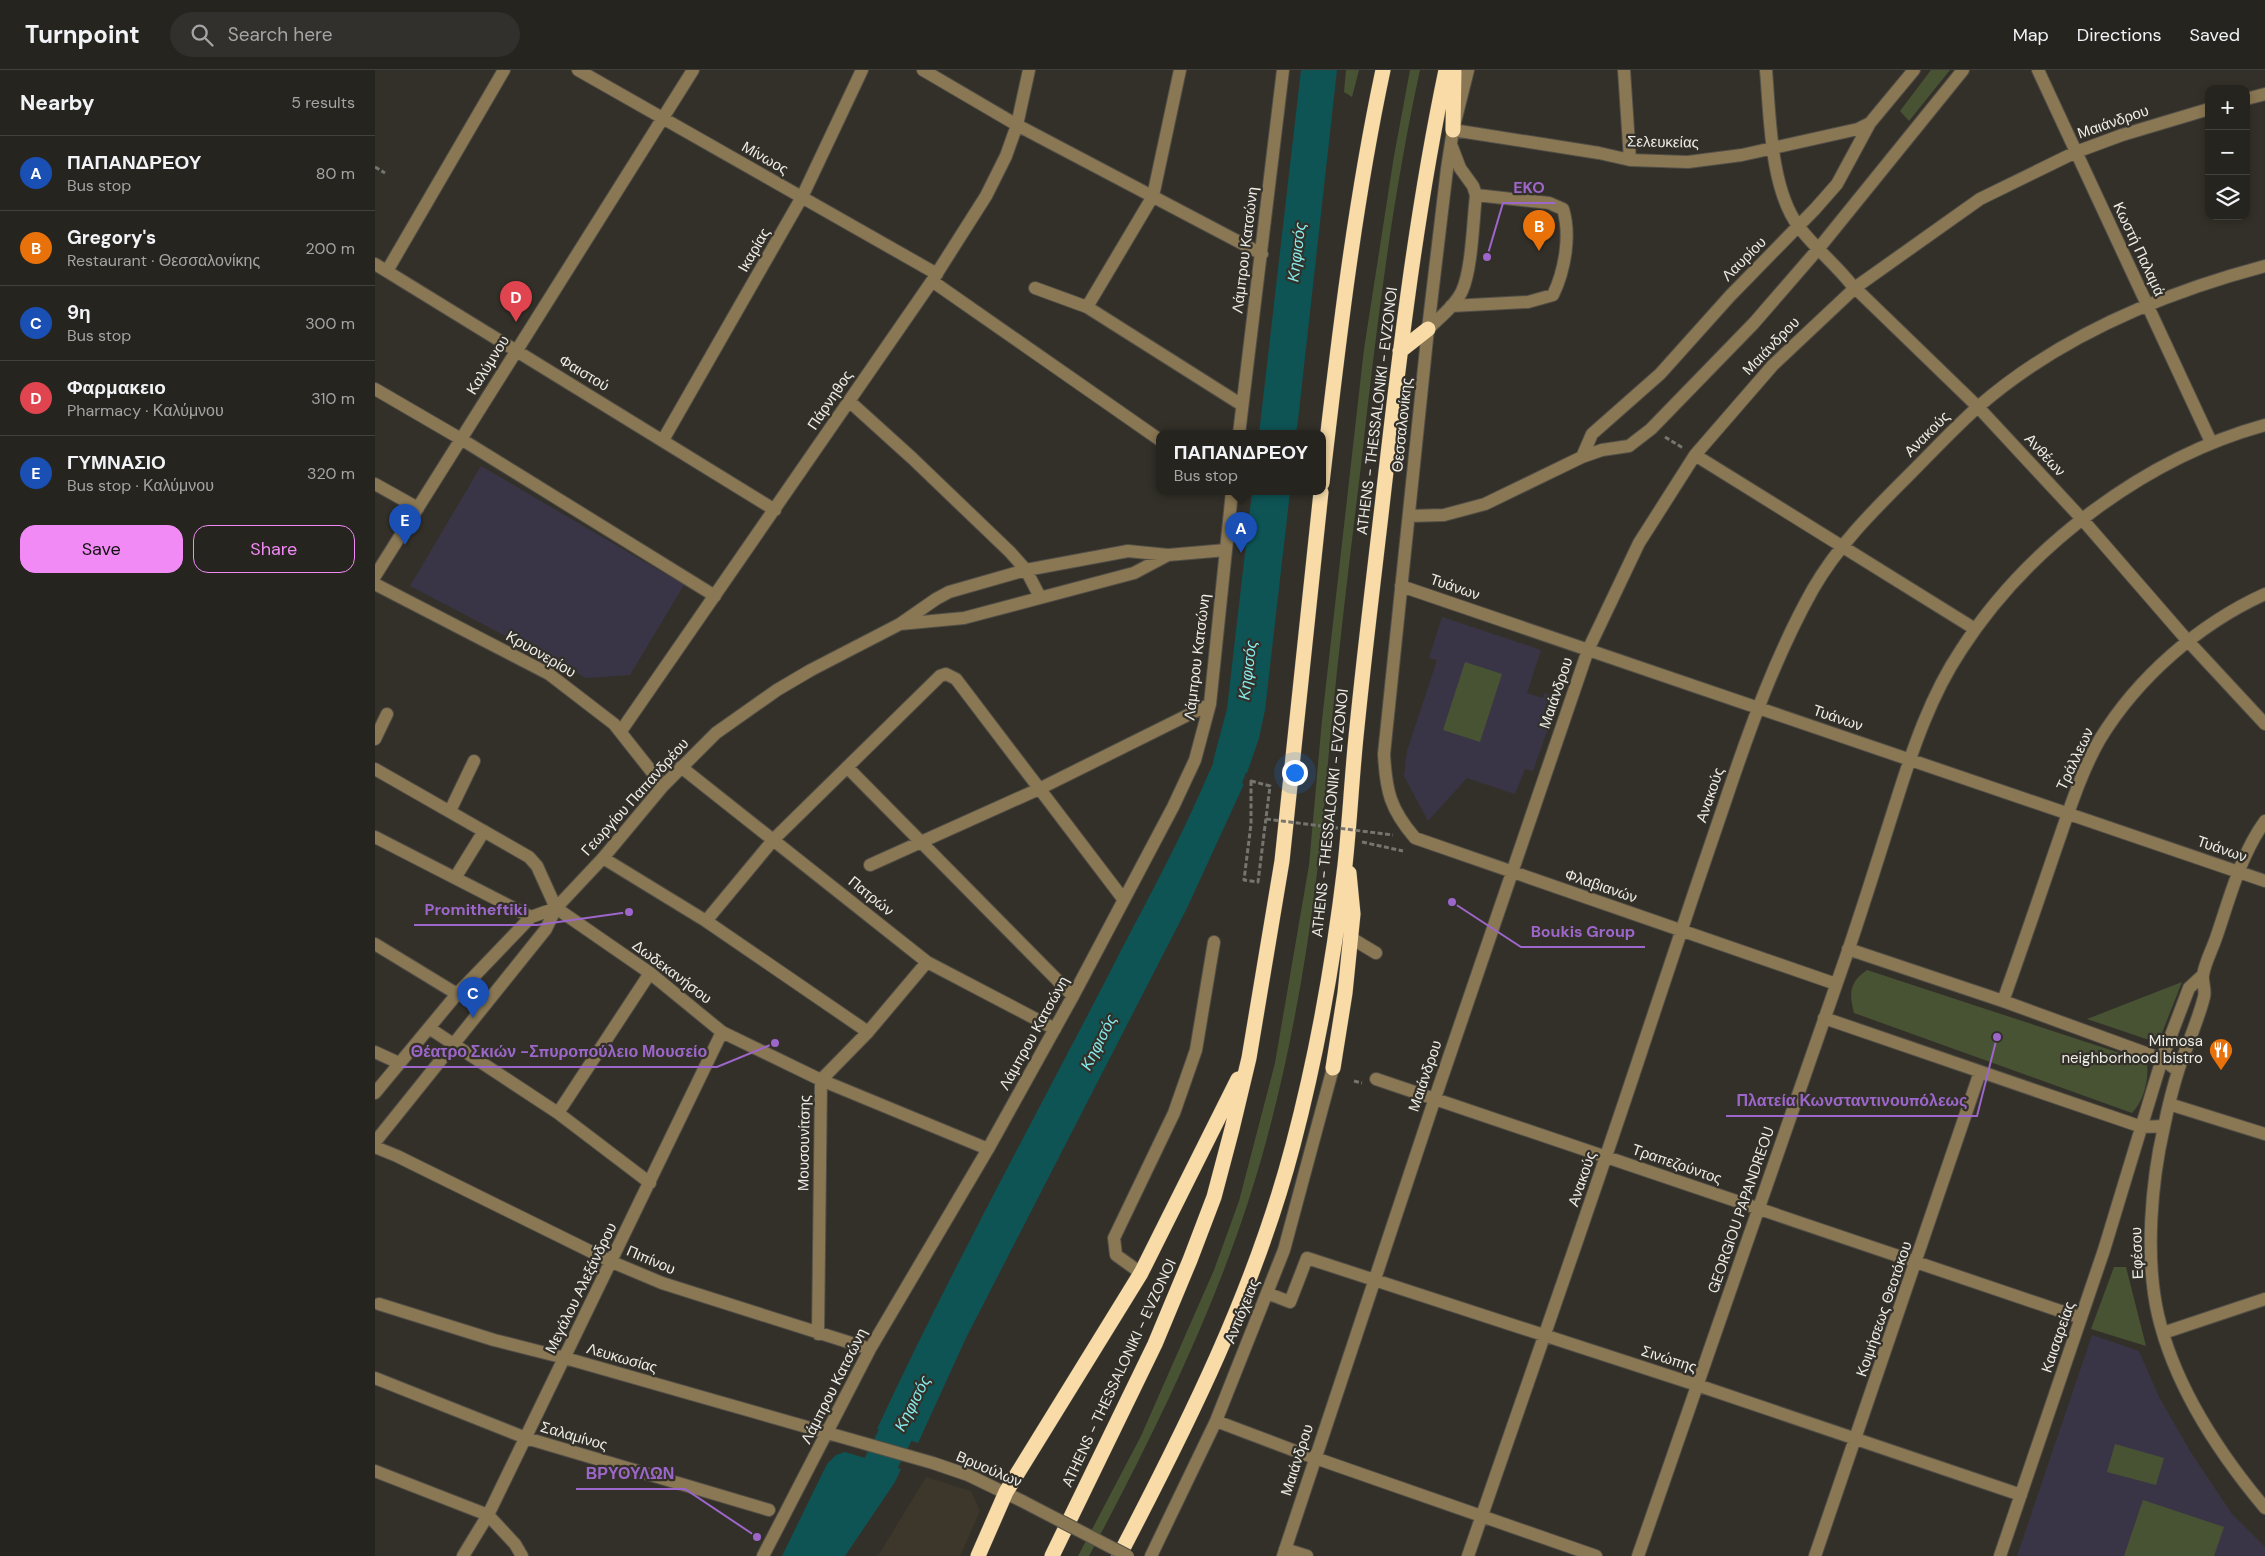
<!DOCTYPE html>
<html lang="en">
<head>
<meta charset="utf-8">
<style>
  :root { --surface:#26241f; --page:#32302c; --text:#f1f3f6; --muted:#a4a4a4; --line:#42413d; --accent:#f18af4 }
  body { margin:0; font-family:"DM Sans",sans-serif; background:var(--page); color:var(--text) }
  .controls { position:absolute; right:15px; top:15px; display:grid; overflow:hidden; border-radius:10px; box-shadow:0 2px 8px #0003 }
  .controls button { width:45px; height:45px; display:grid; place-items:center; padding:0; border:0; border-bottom:1px solid var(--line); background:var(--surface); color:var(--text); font:25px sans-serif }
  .you { position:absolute; left:919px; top:702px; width:18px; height:18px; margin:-12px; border:4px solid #fff; border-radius:50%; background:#1a73e8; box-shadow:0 0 0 8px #1a73e833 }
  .badge { display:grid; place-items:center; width:32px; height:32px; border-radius:50%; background:var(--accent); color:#fff; font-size:16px; font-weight:700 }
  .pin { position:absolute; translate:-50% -41px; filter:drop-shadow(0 1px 2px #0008) }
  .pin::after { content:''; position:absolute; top:26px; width:18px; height:15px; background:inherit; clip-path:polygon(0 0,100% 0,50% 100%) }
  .popup { position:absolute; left:781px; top:360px; width:170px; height:65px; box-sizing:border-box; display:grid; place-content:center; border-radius:10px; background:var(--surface); filter:drop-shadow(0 1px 4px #0005); font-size:16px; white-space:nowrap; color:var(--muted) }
  .popup b { font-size:19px; color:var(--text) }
  .popup::after { content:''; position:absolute; left:50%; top:100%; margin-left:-10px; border:10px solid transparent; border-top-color:var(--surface) }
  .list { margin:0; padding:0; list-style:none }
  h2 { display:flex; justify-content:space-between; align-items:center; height:65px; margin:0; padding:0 20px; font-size:21px }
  h2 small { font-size:16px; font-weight:400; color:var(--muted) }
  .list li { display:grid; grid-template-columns:32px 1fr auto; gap:15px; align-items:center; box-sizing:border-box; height:75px; padding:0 20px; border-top:1px solid var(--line) }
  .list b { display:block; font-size:19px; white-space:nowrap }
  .list p { margin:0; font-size:16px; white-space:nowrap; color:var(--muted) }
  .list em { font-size:16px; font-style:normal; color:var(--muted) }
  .actions { display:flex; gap:10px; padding:15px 20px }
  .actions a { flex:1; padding:11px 0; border:1px solid var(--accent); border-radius:15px; text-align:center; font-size:18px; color:var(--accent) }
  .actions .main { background:var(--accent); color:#111 }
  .icon { flex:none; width:28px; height:28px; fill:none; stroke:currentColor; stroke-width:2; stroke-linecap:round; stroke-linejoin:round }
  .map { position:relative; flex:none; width:1890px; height:1486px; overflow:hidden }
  header { display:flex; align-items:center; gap:30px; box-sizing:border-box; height:70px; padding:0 25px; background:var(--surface); border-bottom:1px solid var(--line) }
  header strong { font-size:24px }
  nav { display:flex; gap:28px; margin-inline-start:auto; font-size:18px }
  .search { width:350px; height:45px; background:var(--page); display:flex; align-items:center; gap:12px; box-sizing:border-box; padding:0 18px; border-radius:28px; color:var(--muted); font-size:19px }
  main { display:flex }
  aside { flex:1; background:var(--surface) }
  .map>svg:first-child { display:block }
  .built { fill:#3c372a }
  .education { fill:#3a3546 }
  .green { fill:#485334 }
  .water { fill:#0e5455 }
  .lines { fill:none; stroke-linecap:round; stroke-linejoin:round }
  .river { stroke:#0e5455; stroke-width:34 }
  .minor-casing { stroke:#514e47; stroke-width:14 }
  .highway-casing { stroke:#514e47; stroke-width:16 }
  .path { stroke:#76746e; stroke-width:3; stroke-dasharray:5 2.5; stroke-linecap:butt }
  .minor { stroke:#8a7753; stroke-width:12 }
  .highway { stroke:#f8dba7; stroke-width:15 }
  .minor-bridge-casing { stroke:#514e47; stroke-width:14; stroke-linecap:butt }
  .path-bridge { stroke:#76746e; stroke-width:3; stroke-dasharray:5 2.5; stroke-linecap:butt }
  .minor-bridge { stroke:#8a7753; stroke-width:12 }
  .labels { text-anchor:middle; stroke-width:4.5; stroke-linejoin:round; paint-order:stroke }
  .street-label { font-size:15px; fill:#edece7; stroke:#333029 }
  .poi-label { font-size:15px; fill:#edece7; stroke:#333029; text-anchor:end }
  .water-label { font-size:16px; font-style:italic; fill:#86eaeb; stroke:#333029 }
  .leader { fill:none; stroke:#9d66cb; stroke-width:2 }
  .callout-dot { fill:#9d66cb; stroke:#333029; stroke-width:2 }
  .callout-label { font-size:16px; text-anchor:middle; font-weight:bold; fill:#9d66cb; stroke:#333029; stroke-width:4.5; stroke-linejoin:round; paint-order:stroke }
</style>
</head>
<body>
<header>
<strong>Turnpoint</strong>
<div class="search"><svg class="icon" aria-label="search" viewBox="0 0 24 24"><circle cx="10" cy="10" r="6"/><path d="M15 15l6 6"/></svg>Search here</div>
<nav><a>Map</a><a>Directions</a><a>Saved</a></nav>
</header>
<main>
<aside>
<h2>Nearby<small>5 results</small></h2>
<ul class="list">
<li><span class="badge" style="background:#1a4fb4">A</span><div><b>ΠΑΠΑΝΔΡΕΟΥ</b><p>Bus stop</p></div><em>80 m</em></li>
<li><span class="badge" style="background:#e8710a">B</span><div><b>Gregory's</b><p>Restaurant · Θεσσαλονίκης</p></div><em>200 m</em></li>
<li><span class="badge" style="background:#1a4fb4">C</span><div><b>9η</b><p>Bus stop</p></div><em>300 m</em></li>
<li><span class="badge" style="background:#e0444e">D</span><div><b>Φαρμακειο</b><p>Pharmacy · Καλύμνου</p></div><em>310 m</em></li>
<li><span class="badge" style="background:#1a4fb4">E</span><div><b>ΓΥΜΝΑΣΙΟ</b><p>Bus stop · Καλύμνου</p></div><em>320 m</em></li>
</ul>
<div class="actions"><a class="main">Save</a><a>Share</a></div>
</aside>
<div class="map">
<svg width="1890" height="1486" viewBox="0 0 1890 1486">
  <rect width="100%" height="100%" fill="#333029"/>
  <path class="built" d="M551,1407l45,14 9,20 -20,45h-82z"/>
  <path class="education" d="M106,396l203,119 -54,90 -44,3 -176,-92z
    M1067,547l99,33 -14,43 16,5 2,-5 5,2 -5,13 9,3 -21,60 -8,-2 -10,25 -48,-16 -39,43 -24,-45 3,-25 30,-91 -8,-2z
    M1717,1265l47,16 20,46 31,54 42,63 33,33v9h-248z"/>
  <path class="green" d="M971,0h13l-7,27 -8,-5z
    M1035,0h10c-29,133 -45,269 -60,404 -10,82 -20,164 -28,246 -5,48 -8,97 -14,145 -11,92 -27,184 -51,273 -39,147 -107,284 -178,418h-11l63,-120 73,-166 25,-69 36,-138 34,-198 13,-145 42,-371 30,-193z
    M1556,0h19l-41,51 -9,-10z
    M1090,592l37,12 -22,68 -37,-12z
    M1492,900l280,92c2,17 -3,39 -15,51l-278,-100c-5,-19 -5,-31 13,-43z
    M1807,912l-24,61 -71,-24z
    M1739,1197h12l20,79 -55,-17z
    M1740,1374l49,14 -8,27 -49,-13z
    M1768,1430l81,27 -10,29h-90z"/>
  <path class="water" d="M926,0h36l-39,350 -2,14h-37z
    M877,422h38l-25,218 -6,28 -12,35 -34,-12 14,-52z
    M835,700l34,14 -57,124 -221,430 -48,105 -41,-14c72,-155 154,-304 232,-455 34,-67 72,-134 101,-204z
    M470,1382l56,17 -6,13 -50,74h-63l45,-92 9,-9z"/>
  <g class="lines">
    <path class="river" d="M833,749c15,-31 28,-63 33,-96
      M446,1486l49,-71 46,-91"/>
    <g class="minor-casing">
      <path id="minor" d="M203,0l359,204
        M548,0l94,55 245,129
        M1093,0l-15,60 -6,39 -19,160 -44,425c2,37 6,55 31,84l421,146
        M1249,0l6,90
        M1391,0c4,46 4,119 33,157 15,20 36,37 52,57l127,123 104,112 105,121 78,84
        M1663,0l173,372
        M1871,29l19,-5
        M1078,60l146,23 31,7 58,2 54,-7 116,-26 12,-6
        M0,194l400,246
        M12,201l117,-201
        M557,211l228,159
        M660,218l52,19 155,98
        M1076,236l77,-4 25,-7c12,-25 18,-60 10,-86l-14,-6 -73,-8
        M712,237l66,-111 27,-126
        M1053,259c11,-11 27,-23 34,-38 10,-22 11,-70 14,-96l-3,-9 -13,-18 -8,-21
        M0,319l86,50 254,157
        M474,331l63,57 98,94 16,18 14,27
        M864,364l44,-364
        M288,370l139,-243 60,-127
        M1320,385l280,174
        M1207,387l10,-23 68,-60 70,-78 85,-87 22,-25 33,-61 44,-53
        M0,414l43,24
        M1034,446l35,-1 41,-11 97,-47 20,-7 27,-4 22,-17 103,-106 65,-75 144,-178
        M0,506l318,-506
        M0,514l174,90 65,50 49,62
        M1026,516l864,295
        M525,554l64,-6 170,-45 34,-18
        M246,661l311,-450 54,-85 20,-40 11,-31 12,-55
        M0,669l12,-25
        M306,697l246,195 128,67
        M472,697l226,229
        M0,699l154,88 8,9 19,42 94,65 72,59 99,48 167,69
        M75,741l24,-50
        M1890,751c-24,33 -35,76 -48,114 -4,13 -12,27 -14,40 -1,7 3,15 1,22 -6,24 -17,48 -25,71 -6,19 -11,39 -15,59 -13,56 -19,131 -6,188 17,72 60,137 107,193
        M0,767l156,80
        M228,788l103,63 162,111
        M495,795l169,-76 171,-85
        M80,808l29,-47
        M331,851l68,-82 166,-163 6,-2 10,5 168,221
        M976,868l25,15
        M0,874l82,50
        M1473,879l155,52 159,58 16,12
        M1628,931c18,-50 35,-100 52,-150 13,-37 25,-77 45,-112 38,-62 99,-115 165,-145
        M1449,948l318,109 22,-1
        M54,958l129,85 92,70
        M0,982l24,11
        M1001,1009l705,239
        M0,1023l82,-99 74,-77 25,-9
        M1794,1034l96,30
        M183,1043l92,-140
        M0,1072l171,-213 10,-21 47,-50 60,-72 53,-53 61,-43 34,-20 89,-46 36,-25 13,-7 77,-22 102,-19 40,4 58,-5
        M0,1077l22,9 215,106 50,21 208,66
        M766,1203l-25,-18 -2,-17 60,-125 22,-63 18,-108
        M892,1223l23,9 17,-44 390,127 324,110
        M4,1234l115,36 71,18 368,105 35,12 54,26
        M1788,1263l102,-34
        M443,1264l3,-254 47,-48 59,-70
        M0,1308l151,60 243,72
        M841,1351l82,31 298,104
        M0,1401l113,44 27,29 7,12
        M910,1479l22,7
        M88,1486l25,-41 234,-483
        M388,1486l107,-207 118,-200 85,-153 100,-189 22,-47 15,-56 22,-212
        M776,1486l65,-135 68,-171 49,-182
        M908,1486l152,-458 153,-448 51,-107 56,-88 78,-90 83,-78 124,-88 96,-47 46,-17 87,-26
        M1093,1486c59,-172 120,-343 177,-516 27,-81 54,-163 82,-244 24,-71 49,-141 86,-207 26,-45 61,-79 98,-116 22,-22 44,-46 68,-67 81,-70 184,-113 286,-140
        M1263,1486c70,-203 142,-405 211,-608 17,-50 32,-99 48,-149 16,-51 34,-104 64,-149 67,-104 184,-192 304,-225
        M1440,1486l165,-484
        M1625,1486l104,-306 58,-191 27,-71 14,-13"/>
    </g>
    <g class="highway-casing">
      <path id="highway" d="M1078,60l1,-60
        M1025,281l28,-22
        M947,413c16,-138 32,-277 61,-413
        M958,998l12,-75 8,-79 -4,-41
        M603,1486l28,-64 135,-219 97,-194
        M677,1486l103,-212 35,-84 24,-63 18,-68 17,-71 33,-197 39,-369
        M744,1486c69,-132 136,-266 174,-411 24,-91 41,-187 52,-280 5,-46 7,-92 12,-138 8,-80 18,-159 27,-238 16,-140 33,-281 62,-419"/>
    </g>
    <path class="path" d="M0,97l10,6
      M1290,367l18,11
      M876,711l19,5 -12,96 -14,-2 7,-56z
      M987,772l41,9
      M979,1011l8,2"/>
    <use href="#minor" class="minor"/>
    <use href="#highway" class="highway"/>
    <g class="minor-bridge-casing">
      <path id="minor-bridge" d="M647,1431l106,55"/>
    </g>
    <path class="path-bridge" d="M891,749l127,16"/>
    <use href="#minor-bridge" class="minor-bridge"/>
  </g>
  <defs>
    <g id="restaurant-pin" transform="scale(1.25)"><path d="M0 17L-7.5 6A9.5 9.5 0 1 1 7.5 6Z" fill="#e8710a" stroke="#333029"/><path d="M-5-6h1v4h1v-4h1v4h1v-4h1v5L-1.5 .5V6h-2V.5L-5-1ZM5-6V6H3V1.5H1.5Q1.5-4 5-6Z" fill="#fff"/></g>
  </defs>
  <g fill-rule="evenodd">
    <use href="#restaurant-pin" x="1846" y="980"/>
  </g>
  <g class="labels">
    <g class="street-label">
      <text transform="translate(1738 52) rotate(-19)" y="5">Μαιάνδρου</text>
      <text transform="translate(1288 72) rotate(1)" y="5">Σελευκείας</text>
      <text transform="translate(390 88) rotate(30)" y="5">Μίνωος</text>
      <text transform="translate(1764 179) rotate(65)" y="5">Κωστή Παλαμά</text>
      <text transform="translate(379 180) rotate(-60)" y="5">Ικαρίας</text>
      <text transform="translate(870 180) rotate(-83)" y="5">Λάμπρου Κατσώνη</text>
      <text transform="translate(1369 189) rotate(-45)" y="5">Λαυρίου</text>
      <text transform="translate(1396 276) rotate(-46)" y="5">Μαιάνδρου</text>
      <text transform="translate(113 295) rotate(-58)" y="5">Καλύμνου</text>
      <text transform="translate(209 303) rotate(31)" y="5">Φαιστού</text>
      <text transform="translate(455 330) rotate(-56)" y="5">Πάρνηθος</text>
      <text transform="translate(1002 341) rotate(-83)" y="5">ATHENS - THESSALONIKI - EVZONOI</text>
      <text transform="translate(1027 355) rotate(-84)" y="5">Θεσσαλονίκης</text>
      <text transform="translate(1552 364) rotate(-45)" y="5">Ανακούς</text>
      <text transform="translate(1670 385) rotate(47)" y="5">Ανθέων</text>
      <text transform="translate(1080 517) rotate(19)" y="5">Τυάνων</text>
      <text transform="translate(166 584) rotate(30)" y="5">Κρυονερίου</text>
      <text transform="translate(822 587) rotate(-83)" y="5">Λάμπρου Κατσώνη</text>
      <text transform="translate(1181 623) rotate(-71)" y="5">Μαιάνδρου</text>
      <text transform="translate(1463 648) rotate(19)" y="5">Τυάνων</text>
      <text transform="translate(1700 689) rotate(-65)" y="5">Τράλλεων</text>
      <text transform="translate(1335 725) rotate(-71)" y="5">Ανακούς</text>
      <text transform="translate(260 727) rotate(-48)" y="5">Γεωργίου Παπανδρέου</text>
      <text transform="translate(955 743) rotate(-84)" y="5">ATHENS - THESSALONIKI - EVZONOI</text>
      <text transform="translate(1847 779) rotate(19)" y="5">Τυάνων</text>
      <text transform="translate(1226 816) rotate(19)" y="5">Φλαβιανών</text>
      <text transform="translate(496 826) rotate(39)" y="5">Πατρών</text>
      <text transform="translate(297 902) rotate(37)" y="5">Δωδεκανήσου</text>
      <text transform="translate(659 963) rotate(-61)" y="5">Λάμπρου Κατσώνη</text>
      <text transform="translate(1050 1006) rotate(-71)" y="5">Μαιάνδρου</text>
      <text transform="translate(429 1073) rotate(-89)" y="5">Μουσουνίτσης</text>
      <text transform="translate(1302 1094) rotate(19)" y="5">Τραπεζούντος</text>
      <text transform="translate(1207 1109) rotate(-71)" y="5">Ανακούς</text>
      <text transform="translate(1366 1140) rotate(-71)" y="5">GEORGIOU PAPANDREOU</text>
      <text transform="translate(1762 1183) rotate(-92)" y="5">Εφέσου</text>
      <text transform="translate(276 1190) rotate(23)" y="5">Πιπίνου</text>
      <text transform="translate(206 1218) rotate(-64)" y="5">Μεγάλου Αλεξάνδρου</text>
      <text transform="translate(1509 1239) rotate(-71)" y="5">Κοιμήσεως Θεοτόκου</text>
      <text transform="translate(867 1241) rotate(-68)" y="5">Αντιόχειας</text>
      <text transform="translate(1683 1267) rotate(-71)" y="5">Καισαρείας</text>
      <text transform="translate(247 1288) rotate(16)" y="5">Λευκωσίας</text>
      <text transform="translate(1294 1289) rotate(18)" y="5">Σινώπης</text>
      <text transform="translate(744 1303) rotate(-65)" y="5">ATHENS - THESSALONIKI - EVZONOI</text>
      <text transform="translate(459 1316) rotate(-63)" y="5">Λάμπρου Κατσώνη</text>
      <text transform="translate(199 1366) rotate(16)" y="5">Σαλαμίνος</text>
      <text transform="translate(922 1390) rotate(-72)" y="5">Μαιάνδρου</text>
      <text transform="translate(614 1399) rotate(23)" y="5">Βρυούλων</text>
    </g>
    <g class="poi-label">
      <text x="1828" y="976">Mimosa<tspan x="1828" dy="17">neighborhood bistro</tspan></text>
    </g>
    <g class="water-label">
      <text transform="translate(921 182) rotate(-83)" y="6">Κηφισός</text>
      <text transform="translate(872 600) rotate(-83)" y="6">Κηφισός</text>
      <text transform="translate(723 972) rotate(-63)" y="6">Κηφισός</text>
      <text transform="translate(537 1333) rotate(-63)" y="6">Κηφισός</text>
    </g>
  </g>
  <path class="leader" d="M1112 187L1128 133H1180M254 842L162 855H39M1077 832L1146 877H1270M400 973L342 997H26M1622 967L1602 1046H1351M382 1467L310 1419H201"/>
  <g class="callout-dot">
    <circle cx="1112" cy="187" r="5"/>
    <circle cx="254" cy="842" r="5"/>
    <circle cx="1077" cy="832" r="5"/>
    <circle cx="400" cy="973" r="5"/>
    <circle cx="1622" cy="967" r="5"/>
    <circle cx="382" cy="1467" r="5"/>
  </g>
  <g class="callout-label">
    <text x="1154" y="123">EKO</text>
    <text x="101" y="845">Promitheftiki</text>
    <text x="1208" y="867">Boukis Group</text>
    <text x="184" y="987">Θέατρο Σκιών -Σπυροπούλειο Μουσείο</text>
    <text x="1477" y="1036">Πλατεία Κωνσταντινουπόλεως</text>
    <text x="255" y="1409">ΒΡΥΟΥΛΩΝ</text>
  </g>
</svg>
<div class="controls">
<button>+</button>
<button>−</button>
<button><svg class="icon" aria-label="layers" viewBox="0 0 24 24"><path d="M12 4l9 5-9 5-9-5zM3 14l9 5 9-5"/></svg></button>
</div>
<div class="you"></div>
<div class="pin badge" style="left:866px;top:483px;background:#1a4fb4">A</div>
<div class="popup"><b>ΠΑΠΑΝΔΡΕΟΥ</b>Bus stop</div>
<div class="pin badge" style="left:1164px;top:181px;background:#e8710a">B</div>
<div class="pin badge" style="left:98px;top:948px;background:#1a4fb4">C</div>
<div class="pin badge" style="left:141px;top:252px;background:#e0444e">D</div>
<div class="pin badge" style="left:30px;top:475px;background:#1a4fb4">E</div>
</div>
</main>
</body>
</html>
